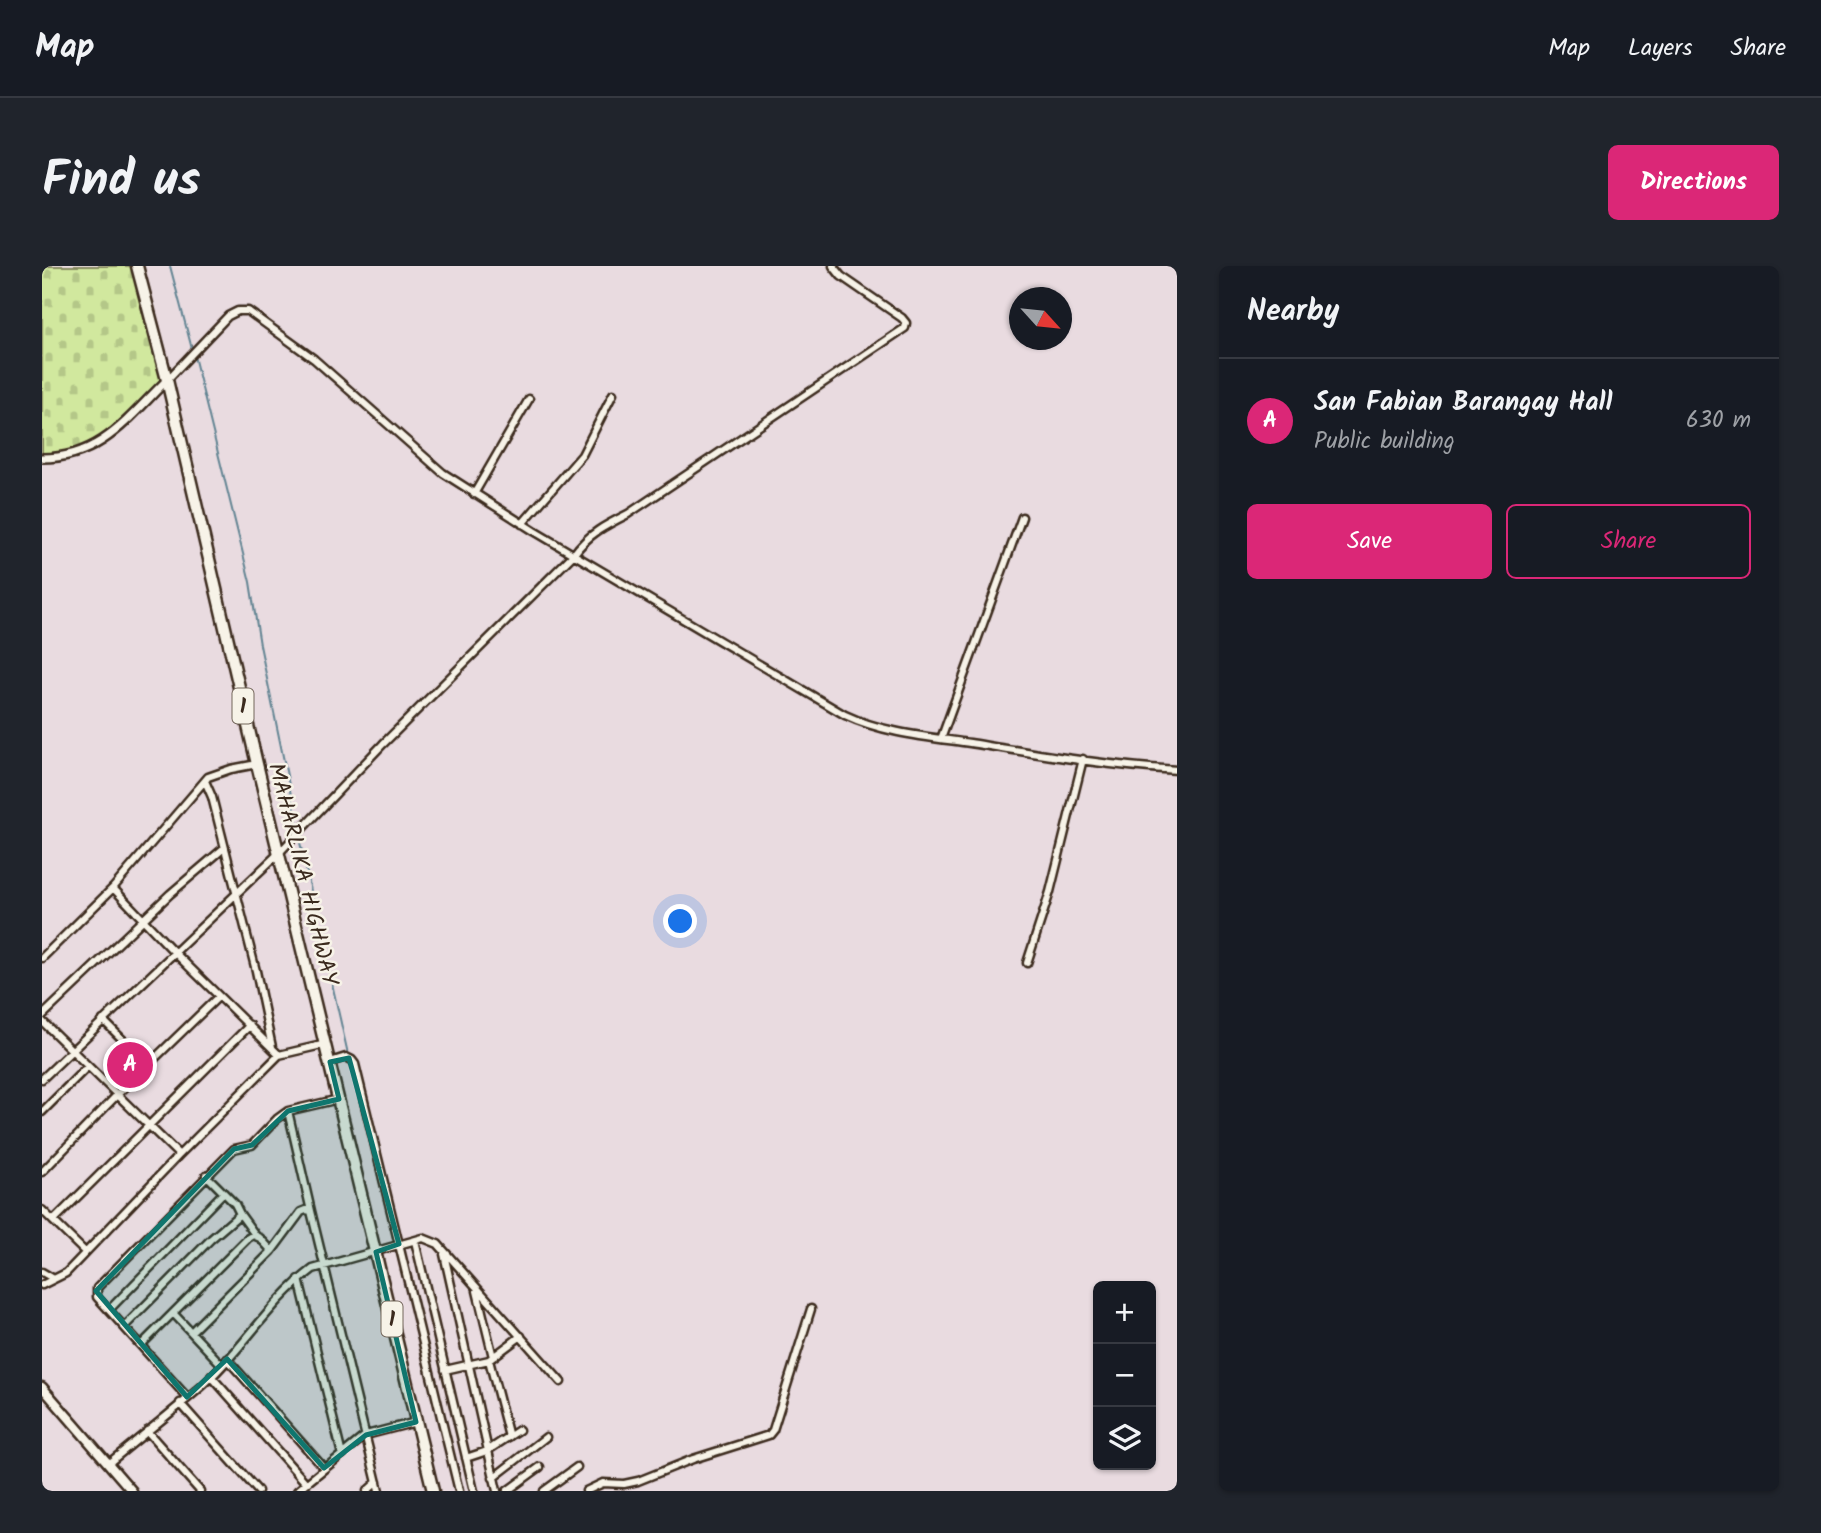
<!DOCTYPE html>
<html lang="en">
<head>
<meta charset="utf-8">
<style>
  :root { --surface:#171b24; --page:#20242c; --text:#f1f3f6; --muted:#9ea1a6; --line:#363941; --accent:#db2777 }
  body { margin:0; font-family:Kalam,sans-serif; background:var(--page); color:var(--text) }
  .controls { position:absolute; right:21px; bottom:21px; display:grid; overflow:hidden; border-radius:10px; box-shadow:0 2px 5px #0004 }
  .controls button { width:63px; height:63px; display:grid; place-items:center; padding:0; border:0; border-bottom:2px solid var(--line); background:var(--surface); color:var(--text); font:35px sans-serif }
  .compass { position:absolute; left:967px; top:21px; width:63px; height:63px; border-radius:50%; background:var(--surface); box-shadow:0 2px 5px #0004; rotate:117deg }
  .you { position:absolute; left:639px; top:656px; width:24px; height:24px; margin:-18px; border:5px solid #fff; border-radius:50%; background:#1a73e8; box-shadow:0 0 0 10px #1a73e833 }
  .badge { display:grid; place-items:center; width:46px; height:46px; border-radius:50%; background:var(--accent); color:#fff; font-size:23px; font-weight:700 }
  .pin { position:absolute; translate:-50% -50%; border:4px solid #fff; box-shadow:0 2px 7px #0006 }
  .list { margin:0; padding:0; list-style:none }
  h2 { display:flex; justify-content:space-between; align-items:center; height:91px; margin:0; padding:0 28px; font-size:30px }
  h2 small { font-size:23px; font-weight:400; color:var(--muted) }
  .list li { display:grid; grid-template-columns:46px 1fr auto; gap:21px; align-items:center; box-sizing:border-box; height:126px; padding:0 28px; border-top:2px solid var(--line) }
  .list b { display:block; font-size:26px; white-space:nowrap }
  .list p { margin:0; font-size:23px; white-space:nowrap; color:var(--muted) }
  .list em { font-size:23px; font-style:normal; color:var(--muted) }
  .actions { display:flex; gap:14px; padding:21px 28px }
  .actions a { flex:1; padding:16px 0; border:2px solid var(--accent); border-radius:10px; text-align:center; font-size:24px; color:var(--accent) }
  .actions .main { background:var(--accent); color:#fff }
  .icon { flex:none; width:38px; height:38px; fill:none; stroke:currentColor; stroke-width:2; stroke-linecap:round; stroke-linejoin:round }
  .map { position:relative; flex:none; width:1135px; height:1225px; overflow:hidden; border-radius:10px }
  header { display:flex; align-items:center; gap:42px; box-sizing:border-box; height:98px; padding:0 35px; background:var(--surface); border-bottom:2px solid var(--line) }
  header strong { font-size:33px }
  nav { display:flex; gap:38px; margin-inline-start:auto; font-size:24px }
  .intro { display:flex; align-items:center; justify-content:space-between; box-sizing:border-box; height:168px; padding:0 42px }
  h1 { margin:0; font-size:49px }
  .button { padding:18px 32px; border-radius:10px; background:var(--accent); color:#fff; font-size:24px; font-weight:700 }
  main { display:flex; gap:42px; padding:0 42px }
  aside { flex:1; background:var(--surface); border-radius:10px; box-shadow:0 2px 5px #0004 }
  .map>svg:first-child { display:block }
  .cemetery { fill:url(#cemetery-stones); stroke:#86895e; stroke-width:2 }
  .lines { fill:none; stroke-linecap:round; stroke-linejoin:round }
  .stream { stroke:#648593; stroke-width:2 }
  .minor-casing { stroke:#3b2a1e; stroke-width:11 }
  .tertiary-casing { stroke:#3b2a1e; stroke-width:12 }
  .secondary-casing { stroke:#3b2a1e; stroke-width:13 }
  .trunk-casing { stroke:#3b2a1e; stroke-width:15 }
  .minor { stroke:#f7f3e8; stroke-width:6 }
  .tertiary { stroke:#f7f3e8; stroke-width:7 }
  .secondary { stroke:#f7f3e8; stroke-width:8 }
  .trunk { stroke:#f7f3e8; stroke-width:10 }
  .marked { fill:#0f766e; fill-opacity:0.2; stroke:#0f766e; stroke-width:5; stroke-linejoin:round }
  .labels { text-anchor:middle; stroke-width:5; stroke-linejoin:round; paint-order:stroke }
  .shield { fill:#f7f3e8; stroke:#73665b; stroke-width:2 }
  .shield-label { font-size:21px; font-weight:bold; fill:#3b2a1e }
  .street-label { font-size:23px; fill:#3b2a1e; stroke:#f7f3e8 }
</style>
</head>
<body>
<header>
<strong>Map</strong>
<nav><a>Map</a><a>Layers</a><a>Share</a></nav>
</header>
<div class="intro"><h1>Find us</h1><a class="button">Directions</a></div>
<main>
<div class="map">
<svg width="1135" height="1225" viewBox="0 0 1135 1225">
  <defs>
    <pattern id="cemetery-stones" width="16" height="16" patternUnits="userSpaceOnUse" patternTransform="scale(1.75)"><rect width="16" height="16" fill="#d1e89e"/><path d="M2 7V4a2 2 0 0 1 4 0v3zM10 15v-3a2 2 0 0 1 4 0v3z" fill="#b4c788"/></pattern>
  </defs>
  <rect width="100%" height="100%" fill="#e9dbe0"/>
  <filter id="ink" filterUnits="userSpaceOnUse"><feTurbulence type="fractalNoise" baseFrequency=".0143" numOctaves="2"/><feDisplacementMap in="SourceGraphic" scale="14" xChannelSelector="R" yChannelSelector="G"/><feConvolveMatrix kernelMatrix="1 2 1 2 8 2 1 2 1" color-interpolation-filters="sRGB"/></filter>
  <g filter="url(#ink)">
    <path class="cemetery" d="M0,0h89l31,113c-23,24 -48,53 -78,68 -10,6 -26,6 -37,8h-5z"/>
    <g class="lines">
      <path class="stream" d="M128,0l22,83
        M152,90l56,226 10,63 38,184
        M257,572l49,216
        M308,796l44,179
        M354,984l20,77"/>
      <g class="minor-casing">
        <path id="minor" d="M125,114l61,-64 10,-5h10l66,48 129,114 91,58 311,184c38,18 83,22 125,28 68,11 138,23 207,27
          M432,228l55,-95
          M480,258l60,-69 31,-61
          M899,473l81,-222
          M163,515l7,16 44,174 16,76
          M71,622l62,65 104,102
          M0,692l71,-70 95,-111 23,-8 26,-5
          M985,697l23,-71 33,-133
          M0,750l128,-122 54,-46
          M61,754l45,45
          M0,755l137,134
          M288,796l16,-5 6,3 3,4 104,427
          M0,813l237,-226 104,-109 191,-190c14,-20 32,-29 54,-40l277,-186 1,-5 -4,-5 -61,-42 -8,-10
          M246,845l23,100
          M0,846l46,-46
          M0,906l76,-78 101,-98
          M0,944l43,42
          M198,948l16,22
          M11,955l197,-196
          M373,975l59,250
          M230,985l29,-39 5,-2 5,1 68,280
          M402,988l53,237
          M0,1006l12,7 12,-6 113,-118 100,-100 47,-11
          M257,1013l43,176
          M0,1019l12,-6
          M435,1025l16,66
          M67,1044l114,-117
          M131,1047l49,52
          M83,1060l86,-87 29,-25 -5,-10 -29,-29
          M100,1078l106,-106 5,-3 7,3 12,13 -81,81
          M185,1093l97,109
          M447,1094l20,77
          M403,1104l44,-10 32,-24
          M169,1110l95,107
          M145,1131l-90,-100v-9l137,-139 18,-4 25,-26 11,-8 51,-12
          M138,1137l78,88
          M105,1165l53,60
          M424,1192l21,-7 32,-21
          M67,1197c30,-25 62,-50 92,-76 41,-36 68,-85 112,-118l110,-31 15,6 123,138
          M451,1212l53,-41
          M255,1225l69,-56 50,-13
          M325,1225l10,-9
          M465,1225l33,-24
          M502,1225l33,-24
          M544,1225l17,-8 21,1 14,-3 55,-22 76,-24 4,-5 38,-121"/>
      </g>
      <g class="tertiary-casing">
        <path id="tertiary" d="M0,192c59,0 86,-40 125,-78"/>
      </g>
      <g class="secondary-casing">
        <path id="secondary" d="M0,1121l90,104"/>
      </g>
      <g class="trunk-casing">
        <path id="trunk" d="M95,0l30,114 90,384 176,727"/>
      </g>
      <use href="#minor" class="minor"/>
      <use href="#tertiary" class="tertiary"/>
      <use href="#secondary" class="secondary"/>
      <use href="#trunk" class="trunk"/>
    </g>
  </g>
  <path class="marked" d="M307,792l50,186 -23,8 40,170 -50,13 -42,33 -97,-109 -40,38 -91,-106 138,-142 18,-4 36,-34 51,-12 -9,-37z"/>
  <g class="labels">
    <g class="shield">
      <rect x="190.5" y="422.5" width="21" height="35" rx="5"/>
      <rect x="339.5" y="1035.5" width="21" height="35" rx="5"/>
    </g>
    <g class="shield-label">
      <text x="201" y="447">1</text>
      <text x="350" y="1060">1</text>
    </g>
    <g class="street-label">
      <text transform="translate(262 608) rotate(76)" y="8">MAHARLIKA HIGHWAY</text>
    </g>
  </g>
</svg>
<div class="controls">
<button>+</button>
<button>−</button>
<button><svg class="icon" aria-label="layers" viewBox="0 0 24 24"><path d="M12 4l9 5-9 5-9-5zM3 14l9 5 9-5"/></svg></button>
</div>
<svg class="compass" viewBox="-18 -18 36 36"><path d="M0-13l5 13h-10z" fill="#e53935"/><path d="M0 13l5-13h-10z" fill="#9ea1a6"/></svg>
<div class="you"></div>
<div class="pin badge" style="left:88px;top:799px">A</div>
</div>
<aside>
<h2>Nearby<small></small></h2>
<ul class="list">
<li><span class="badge">A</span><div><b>San Fabian Barangay Hall</b><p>Public building</p></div><em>630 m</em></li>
</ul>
<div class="actions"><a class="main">Save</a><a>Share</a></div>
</aside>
</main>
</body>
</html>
